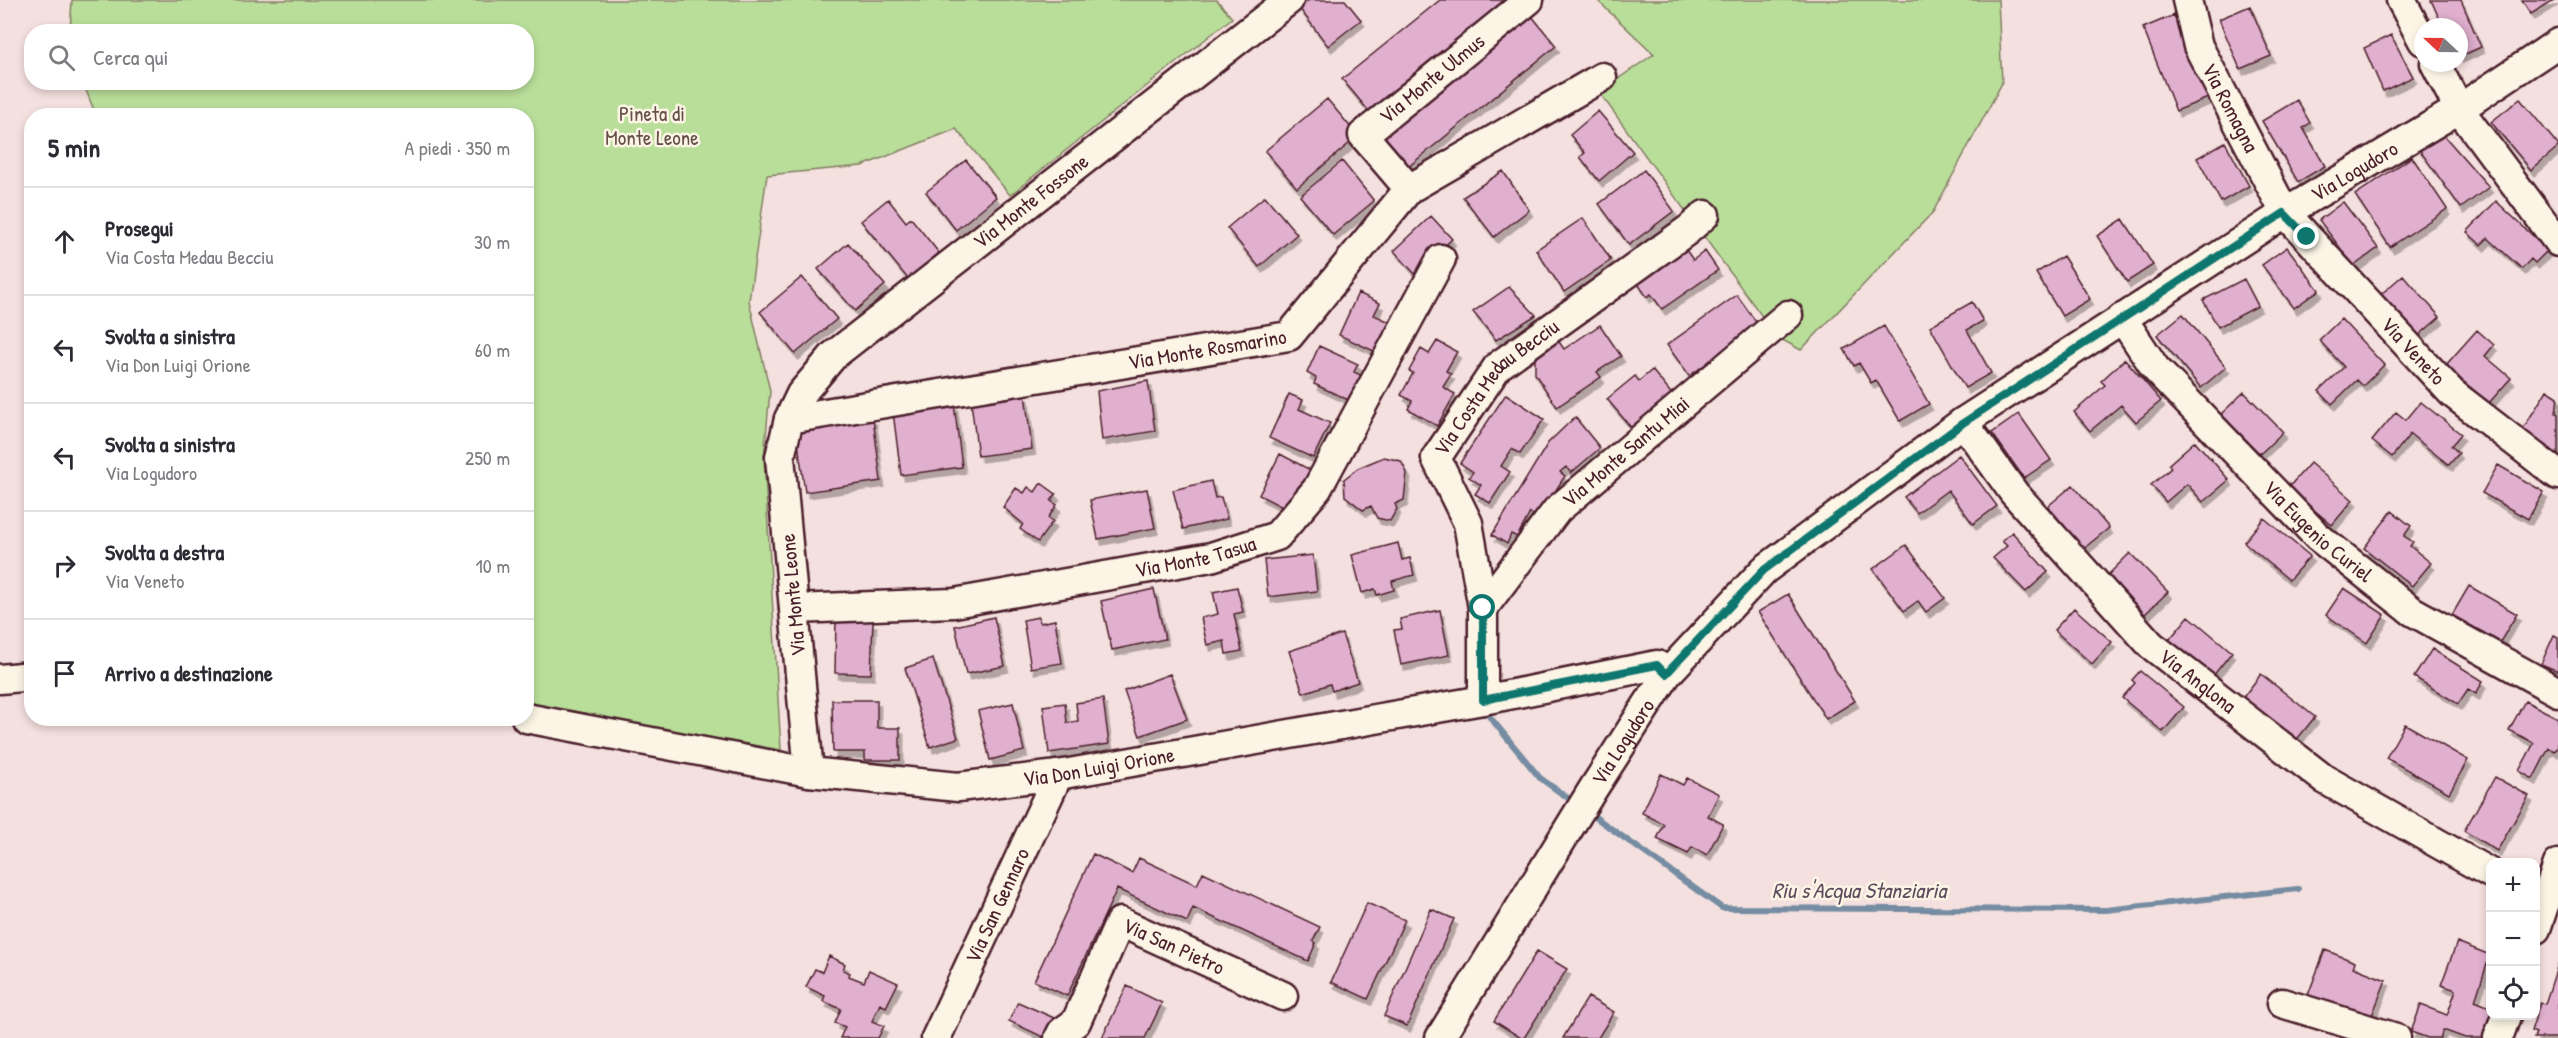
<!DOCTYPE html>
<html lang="it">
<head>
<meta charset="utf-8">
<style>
  :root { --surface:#fff; --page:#f2f2f3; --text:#2b2b33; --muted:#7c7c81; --line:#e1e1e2 }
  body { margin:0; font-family:"Patrick Hand",sans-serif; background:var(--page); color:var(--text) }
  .controls { position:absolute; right:18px; bottom:18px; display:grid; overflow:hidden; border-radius:12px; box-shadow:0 3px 9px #0003 }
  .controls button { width:54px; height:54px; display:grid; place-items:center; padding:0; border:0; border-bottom:2px solid var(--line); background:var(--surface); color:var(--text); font:30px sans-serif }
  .compass { position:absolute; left:2414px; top:18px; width:54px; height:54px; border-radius:50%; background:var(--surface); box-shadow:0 3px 9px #0003; rotate:292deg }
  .stop { position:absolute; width:18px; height:18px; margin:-14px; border:4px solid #0f766e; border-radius:50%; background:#fff }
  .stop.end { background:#0f766e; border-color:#fff; box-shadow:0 2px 6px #0008 }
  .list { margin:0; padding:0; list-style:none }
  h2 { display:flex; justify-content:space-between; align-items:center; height:78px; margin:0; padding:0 24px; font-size:26px }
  h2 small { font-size:20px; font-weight:400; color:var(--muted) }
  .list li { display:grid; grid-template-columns:39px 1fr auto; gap:18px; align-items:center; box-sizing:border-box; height:108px; padding:0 24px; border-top:2px solid var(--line) }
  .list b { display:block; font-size:22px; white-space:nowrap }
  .list p { margin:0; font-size:20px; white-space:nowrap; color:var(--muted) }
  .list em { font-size:20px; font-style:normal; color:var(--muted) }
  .icon { flex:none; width:33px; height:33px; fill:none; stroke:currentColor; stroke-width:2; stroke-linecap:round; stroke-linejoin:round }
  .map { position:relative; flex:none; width:2558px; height:1038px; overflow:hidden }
  .search { position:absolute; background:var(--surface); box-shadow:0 3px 9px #0003; left:24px; top:24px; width:510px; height:66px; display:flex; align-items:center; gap:15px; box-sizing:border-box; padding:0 21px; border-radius:24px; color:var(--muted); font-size:22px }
  .panel { position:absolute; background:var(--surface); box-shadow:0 3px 9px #0003; left:24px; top:108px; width:510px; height:618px; border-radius:24px }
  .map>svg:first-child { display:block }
  .green { fill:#b9de9a; stroke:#827e62; stroke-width:1.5 }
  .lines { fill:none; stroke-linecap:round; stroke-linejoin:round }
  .stream { stroke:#748ca2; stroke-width:6 }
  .building { fill:#e1b0cf; stroke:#4a1f2b; stroke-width:1.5; filter:url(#shadow) }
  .minor-casing { stroke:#4a1f2b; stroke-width:33 }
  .minor { stroke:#fcf5e5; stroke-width:28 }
  .route { stroke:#0f766e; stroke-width:8 }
  .labels { text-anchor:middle; stroke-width:5; stroke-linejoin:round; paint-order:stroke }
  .street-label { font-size:21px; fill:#4a1f2b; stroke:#fcf5e5 }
  .park-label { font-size:21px; fill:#664f47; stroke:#fcf5e5 }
  .water-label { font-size:22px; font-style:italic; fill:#5c4c5d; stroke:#fcf5e5 }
</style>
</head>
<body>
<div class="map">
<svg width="2558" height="1038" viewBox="0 0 2558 1038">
  <defs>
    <filter id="shadow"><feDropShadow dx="3.5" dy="6" stdDeviation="0" flood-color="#0004"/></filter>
  </defs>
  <rect width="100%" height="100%" fill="#f4e0de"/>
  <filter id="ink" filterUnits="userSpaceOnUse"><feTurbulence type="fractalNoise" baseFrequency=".0167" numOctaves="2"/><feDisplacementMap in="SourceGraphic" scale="12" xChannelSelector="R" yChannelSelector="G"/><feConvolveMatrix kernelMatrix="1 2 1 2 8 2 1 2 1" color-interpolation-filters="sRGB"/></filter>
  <g filter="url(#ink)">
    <path class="green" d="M72,0h1145l15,18 -222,177 -54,-66 -94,37 -95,9 -18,126 21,90 -6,67 17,292 -254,-45 -1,-589 -430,-1 -13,-32 443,-1v-50h-456z
      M1597,0h401l4,83 -69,129 -132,138 -24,-13 -178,-245 55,-38z"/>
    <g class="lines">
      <path class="stream" d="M1489,716l51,62 35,25
        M1588,812l134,96 384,2 192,-21"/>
    </g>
    <path class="building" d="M1309,0h36l16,20 -33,26 -29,-38z
      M1440,0h73l-141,115 -30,-36z
      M2431,0h30l20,47 -22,10v-30h-16z
      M2522,0h32l-23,14z
      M2250,6l21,50 -31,13 -21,-50z
      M1527,10l29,36 -154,126 -29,-36z
      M2174,15l34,83 -32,13 -33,-83z
      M2391,35l22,42 -30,14 -19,-43z
      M1327,99l31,37 -61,52 -32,-37z
      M2520,99l38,46v2l-27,23 -40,-48z
      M2297,100l13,23 -7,5 22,38 -27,16 -36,-61z
      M1598,111l35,41 -34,29 -19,-24 5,-4 -15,-18z
      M2440,131l49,56 -28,21 -43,-60z
      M2225,142l24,44 -28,16 -24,-44z
      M2412,157l35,52 -57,38 -35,-52z
      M966,160l30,37 -40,33 -30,-38z
      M1342,161l32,40 -41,34 -33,-39z
      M1644,170l30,41 -45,34 -30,-41z
      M1503,171l26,39 -35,27 -31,-40z
      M1265,196l32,38 -38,33 -32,-39z
      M888,199l18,23 5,-4 28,35 -31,26 -47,-58z
      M2496,201l52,49 -13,13 -4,-4 -9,10 -34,-31 -7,7 -14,-13z
      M2343,202l35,46 -24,18 -35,-46z
      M1431,216l21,23 -37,35 -21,-23z
      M1583,218l28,42 -47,32 -28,-42z
      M2123,219l30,46 -26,17 -30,-46z
      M848,243l37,42 -30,26 -37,-42z
      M2287,247l32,43 -25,18 -32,-43z
      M1686,250l7,10 12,-9 13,19 -56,39 -11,-15 -4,3 -9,-13z
      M2063,256l27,43 -28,17 -26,-43z
      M2403,275l37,42 -24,21 -37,-42z
      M802,277l35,42 -42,35 -35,-42z
      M2244,279l14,27 -40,21 -15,-27z
      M1509,287l27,28 -40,25 -23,-28z
      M1358,293l22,10 -6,12 18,8 -14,30 -39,-18z
      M1737,295l22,31 -70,50 -22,-31z
      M1972,302l11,19 -16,9 24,43 -26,15 -35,-62z
      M2183,314l43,53 -25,21 -44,-53z
      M2341,319l43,46 -21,21 -6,-6 -25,24 -13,-13 25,-24 -25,-27z
      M1600,325l21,31 -24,16 4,5 -44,30 -22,-33v-20l22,-15 7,10z
      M1884,326l45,78 -29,17 -24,-41 -5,3 -12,-20 -5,3 -10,-17z
      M2477,330l17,15 -9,11 26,22 -22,25 -44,-37z
      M1437,341l20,11 -11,19 5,3 -8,13 12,7 -18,32 -29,-17 4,-8 -11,-6 12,-22 -4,-2 12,-22 8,5z
      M1319,346l39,18 -4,8 17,8 -12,25 -45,-21 2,-6 -9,-5z
      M2125,359l36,42 -25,21 -15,-17 -31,26 -16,-19 31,-27 -4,-4z
      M1652,370l27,33 -45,28 -27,-32 28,-23 4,5z
      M1148,381l7,50 -53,9 -5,-49z
      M2547,390l11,7 -2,16 2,1v42l-37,-24z
      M2244,392l39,40 -23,22 -39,-40z
      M1025,394l7,55 -54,7 -7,-54z
      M1289,394l14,6 -4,9 31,14 -17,35 -44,-20z
      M1506,394l38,25 -24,35 -8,-5 -11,17 9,6 -20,31 -15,-9 6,-9 -12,-8 4,-5 -13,-9z
      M2421,402l40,32 -10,12 8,7 -10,12 -39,-31 -18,23 -20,-16 24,-29 10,8z
      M954,404l8,63 -61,8 -8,-63z
      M2019,414l32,46 -27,18 -32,-45z
      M1575,417l25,31 -29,25 -5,-6 -6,5 5,4 -27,42 -8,-5 -13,24 -6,-3 -4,10 -15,-9 56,-92z
      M873,418l8,63 -76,11 -9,-63z
      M2195,441l34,39 -26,22 -16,-18 -21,18 -15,-17 20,-17 -2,-4z
      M1280,454l34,18 -22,40 -33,-17z
      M1959,455l38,51 -24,18 -25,-34 -31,23 -13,-16z
      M1384,457l17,4 6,12 -3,27 -9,4 2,5 -7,12 -13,-3 -6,-12 -8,4 -18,-14 -1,-17 14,-11z
      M2310,463l43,37 -21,25 -44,-37z
      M2498,465l46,27 -16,27 -46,-26z
      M1211,481l4,17 6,-1 6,22 -44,10 -10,-39z
      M1041,483l15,11 -5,7 6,4 -9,13 5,3 -15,21 -18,-13 3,-5 -20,-17 13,-19 8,5 4,-6 7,5z
      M2073,485l36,43 -26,21 -35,-43z
      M1147,489l8,39 -57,11 -8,-39z
      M2392,511l19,15 -7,10 9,6 -3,4 21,17 -19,23 -48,-38z
      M2264,518l46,38 -21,24 -45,-38z
      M2012,532l36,40 -22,20 -33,-34 14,-12 -5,-5z
      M1398,543l4,17 8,-2 4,17 -22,6 2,9 -17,5 -2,-6 -13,4 -10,-38z
      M1906,545l39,53 -19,14 -8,-11 -14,10 -31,-42z
      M2130,553l38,39 -23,22 -38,-38z
      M1313,555l4,36 -49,6 -4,-37z
      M2469,586l48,28 -17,28 -48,-27z
      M1237,587l6,25 -9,2 8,37 -16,3 -2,-13 -17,4 -6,-27 17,-4 -5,-22z
      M2344,588l41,27 -18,28 -41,-28z
      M1154,589l11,50 -53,11 -11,-49z
      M1788,594l67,107 -29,18 -68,-107z
      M2074,608l38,34 -20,22 -38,-34z
      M1440,610l9,45 -48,10 -7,-35 8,-1 -2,-10z
      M2189,616l43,36 -19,24 -44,-36z
      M994,617l11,49 -39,8 -11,-48z
      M1039,617l1,6 15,-3 7,43 -31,5 -8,-48z
      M836,620l37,1 -2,53 -36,-1z
      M1342,634l16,48 -26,9 -2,-7 -27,9 -14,-42z
      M2554,635l4,2v34l-17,-7z
      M2432,649l51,32 -7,13 -8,-5 -10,15 -44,-27z
      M933,659l25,79 -28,9 -25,-79z
      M2140,671l44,36 -21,25 -41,-34 13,-15 -3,-3z
      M1170,674l17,45 -47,17 -16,-45z
      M2261,674l54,43 -21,26 -53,-43z
      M1103,699l6,45 -60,9 -6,-47 22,-3 2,20 11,-2 -2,-18z
      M832,700h45v28h23v32h-35v-8h-32z
      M2525,701l33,17v29l-3,4 -6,-3 -16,31 -14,-8 15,-28 -25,-13z
      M1013,703l11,48 -34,9 -12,-49z
      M2405,724l63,36 -19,33 -63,-35z
      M1661,774l22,11 4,-7 32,16 -11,22 15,8 -16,31 -15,-8 -4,7 -31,-15 7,-15 -22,-11z
      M2495,777l34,19 -32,55 -33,-20z
      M1093,854l39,19 7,-15 58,27 6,-13 117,55 -7,14 3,2 -8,18 -115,-53 -6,14 -70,-33 -50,107 -33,-15z
      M1367,903l38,17 -37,79 -37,-17z
      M1431,909l23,10 -47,107 -23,-10z
      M2457,942l33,13 -15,46 15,6 2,9 -9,22h-18l-22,-8 -3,8h-12l-17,-6 10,-27 26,10 9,-25 -15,-5z
      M2325,950l30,12 -2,5 33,13 -15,38 -63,-23z
      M1537,951l30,18 -43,69h-3l-27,-17z
      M829,956l16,8 -2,6 7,3 -1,3 15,6 5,-12 29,13 -12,24 -6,-3 -8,17 12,5 -6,12h-38l5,-11 -10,-4 6,-14 -18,-8 2,-5 -19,-9 9,-18 7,3z
      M2558,964v74h-24l2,-5 -5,-2 9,-28 5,1z
      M1127,986l35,17 -17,35h-43z
      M1588,997l26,15 -16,26h-35z
      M1018,1002l36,16 -9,20 -36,-17z"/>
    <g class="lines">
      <g class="minor-casing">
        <g id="minor">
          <path id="s1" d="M2187,0l11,46 87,167 167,180 106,82"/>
          <path d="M2401,0l22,41"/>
          <path d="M2435,63l24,46 99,133"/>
          <path id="s2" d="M1409,189l-46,-54 166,-135"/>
          <path id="s3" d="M2122,318l33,50 163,169 94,74 146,81"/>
          <path id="s4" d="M789,419l500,-83 120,-147 193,-112"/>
          <path id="s5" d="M1963,422l51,71 137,152 173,134 166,94"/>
          <path id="s6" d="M1483,608l74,-98 231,-195"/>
          <path id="s7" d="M794,609l160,-6 257,-46 66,-21 40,-47 124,-230"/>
          <path d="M0,679l32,-3"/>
          <path id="s8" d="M1483,700v-92l-15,-85 -32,-65 62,-92 190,-136 17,-15"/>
          <path id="s9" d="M526,718l283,54 149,15 100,-12 425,-75 174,-35 10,9"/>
          <path id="s10" d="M809,772l-29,-315 9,-38 12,-25 33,-39 455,-355"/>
          <path d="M2536,929l22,-65"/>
          <path d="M2282,1003l114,35"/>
          <path id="s11" d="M936,1038l122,-263"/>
          <path id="s12" d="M1059,1038l3,-6 14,-10 44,-100 163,74"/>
          <path id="s13" d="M1440,1038l153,-249 74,-115 97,-104 199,-148 322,-209 174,-104 99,-66"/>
          <path d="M2498,1038l8,-22"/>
        </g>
      </g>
      <use href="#minor" class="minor"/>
    </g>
  </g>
  <g class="lines" filter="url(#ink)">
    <path class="route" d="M1483,608v92l174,-35 9,9 98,-104 199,-147 321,-210 23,24"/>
  </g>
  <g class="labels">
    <g class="street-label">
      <text dy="7" stroke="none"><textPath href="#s2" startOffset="160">Via Monte Ulmus</textPath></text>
      <text dy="7" stroke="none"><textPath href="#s1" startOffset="117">Via Romagna</textPath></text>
      <text dy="7" stroke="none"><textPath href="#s13" startOffset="1284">Via Logudoro</textPath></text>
      <text dy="7" stroke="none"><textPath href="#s10" startOffset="684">Via Monte Fossone</textPath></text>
      <text dy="7" stroke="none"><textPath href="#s4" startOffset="424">Via Monte Rosmarino</textPath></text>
      <text dy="7" stroke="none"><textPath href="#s1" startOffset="424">Via Veneto</textPath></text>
      <text dy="7" stroke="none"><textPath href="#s8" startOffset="345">Via Costa Medau Becciu</textPath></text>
      <text dy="7" stroke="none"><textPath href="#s6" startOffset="213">Via Monte Santu Miai</textPath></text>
      <text dy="7" stroke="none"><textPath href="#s3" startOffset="291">Via Eugenio Curiel</textPath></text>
      <text dy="7" stroke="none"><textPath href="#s7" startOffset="406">Via Monte Tasua</textPath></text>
      <text transform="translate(793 595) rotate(-95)" y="7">Via Monte Leone</text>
      <text dy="7" stroke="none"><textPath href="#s5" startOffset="351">Via Anglona</textPath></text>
      <text dy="7" stroke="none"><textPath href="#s13" startOffset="348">Via Logudoro</textPath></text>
      <text dy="7" stroke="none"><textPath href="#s9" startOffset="580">Via Don Luigi Orione</textPath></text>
      <text dy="7" stroke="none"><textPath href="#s11" startOffset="146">Via San Gennaro</textPath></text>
      <text dy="7" stroke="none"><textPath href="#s12" startOffset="192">Via San Pietro</textPath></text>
    </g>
    <g class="park-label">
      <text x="652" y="121">Pineta di<tspan x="652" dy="24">Monte Leone</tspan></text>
    </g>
    <g class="water-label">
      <text x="1859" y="898">Riu s'Acqua Stanziaria</text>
    </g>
  </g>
</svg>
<div class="controls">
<button>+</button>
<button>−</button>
<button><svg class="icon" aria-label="locate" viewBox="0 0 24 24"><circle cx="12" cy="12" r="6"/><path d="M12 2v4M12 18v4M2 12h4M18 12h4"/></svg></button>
</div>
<svg class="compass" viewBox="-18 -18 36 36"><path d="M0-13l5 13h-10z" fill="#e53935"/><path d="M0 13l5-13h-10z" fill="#7c7c81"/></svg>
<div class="stop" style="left:1483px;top:608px"></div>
<div class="stop end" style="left:2307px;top:237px"></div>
<div class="search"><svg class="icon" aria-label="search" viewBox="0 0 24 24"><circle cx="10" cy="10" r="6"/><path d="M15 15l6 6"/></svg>Cerca qui</div>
<section class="panel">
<h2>5 min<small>A piedi · 350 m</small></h2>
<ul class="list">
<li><svg class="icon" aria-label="ahead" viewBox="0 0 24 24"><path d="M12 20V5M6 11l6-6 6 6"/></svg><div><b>Prosegui</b><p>Via Costa Medau Becciu</p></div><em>30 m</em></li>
<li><svg class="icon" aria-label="left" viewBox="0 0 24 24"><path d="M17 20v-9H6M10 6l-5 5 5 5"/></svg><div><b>Svolta a sinistra</b><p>Via Don Luigi Orione</p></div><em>60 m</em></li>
<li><svg class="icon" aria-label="left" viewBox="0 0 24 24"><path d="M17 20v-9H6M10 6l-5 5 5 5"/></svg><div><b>Svolta a sinistra</b><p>Via Logudoro</p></div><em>250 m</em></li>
<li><svg class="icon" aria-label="right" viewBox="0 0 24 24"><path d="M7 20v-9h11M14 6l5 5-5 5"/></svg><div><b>Svolta a destra</b><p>Via Veneto</p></div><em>10 m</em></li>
<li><svg class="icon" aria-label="arrive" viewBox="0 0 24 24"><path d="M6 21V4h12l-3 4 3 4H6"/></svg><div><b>Arrivo a destinazione</b></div></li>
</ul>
</section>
</div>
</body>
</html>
